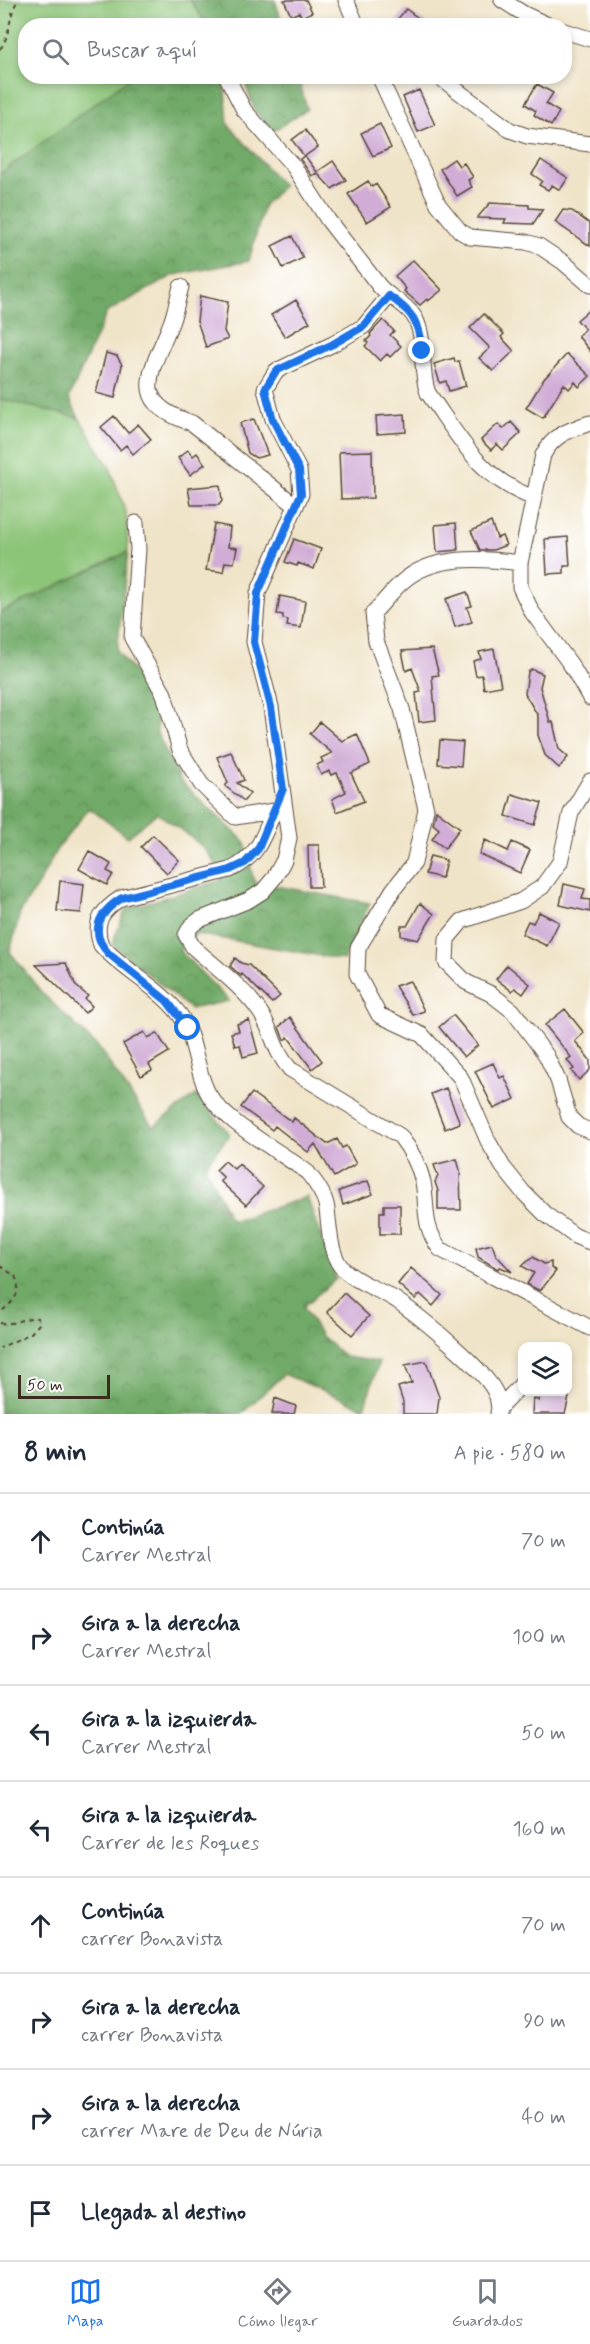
<!DOCTYPE html>
<html lang="es">
<head>
<meta charset="utf-8">
<style>
  :root { --surface:#fff; --page:#f2f2f3; --text:#1f2937; --muted:#747a83; --line:#e0e1e3; --accent:#1a73e8 }
  body { margin:0; font-family:Mynerve,sans-serif; background:var(--page); color:var(--text) }
  .controls { position:absolute; right:18px; bottom:18px; display:grid; overflow:hidden; border-radius:12px; box-shadow:0 3px 9px #0003 }
  .controls button { width:54px; height:54px; display:grid; place-items:center; padding:0; border:0; border-bottom:2px solid var(--line); background:var(--surface); color:var(--text); font:30px sans-serif }
  .scale { position:absolute; left:18px; bottom:15px; width:92px; box-sizing:border-box; padding-left:6px; border:3px solid #3b2a1e; border-top:0; font-size:16px; line-height:21px; white-space:nowrap; color:#3b2a1e; -webkit-text-stroke:4px #fff; paint-order:stroke }
  .stop { position:absolute; width:18px; height:18px; margin:-14px; border:4px solid #1a73e8; border-radius:50%; background:#fff }
  .stop.end { background:#1a73e8; border-color:#fff; box-shadow:0 2px 6px #0008 }
  .list { margin:0; padding:0; list-style:none }
  h2 { display:flex; justify-content:space-between; align-items:center; height:78px; margin:0; padding:0 24px; font-size:26px }
  h2 small { font-size:20px; font-weight:400; color:var(--muted) }
  .list li { display:grid; grid-template-columns:39px 1fr auto; gap:18px; align-items:center; box-sizing:border-box; height:96px; padding:0 24px; border-top:2px solid var(--line) }
  .list b { display:block; font-size:22px; white-space:nowrap }
  .list p { margin:0; font-size:20px; white-space:nowrap; color:var(--muted) }
  .list em { font-size:20px; font-style:normal; color:var(--muted) }
  .icon { flex:none; width:33px; height:33px; fill:none; stroke:currentColor; stroke-width:2; stroke-linecap:round; stroke-linejoin:round }
  .map { position:relative; flex:none; width:590px; height:1414px; overflow:hidden }
  .search { position:absolute; background:var(--surface); box-shadow:0 3px 9px #0003; left:18px; right:18px; top:18px; height:66px; display:flex; align-items:center; gap:15px; box-sizing:border-box; padding:0 21px; border-radius:24px; color:var(--muted); font-size:22px }
  .sheet { height:846px; background:var(--surface) }
  nav { display:flex; justify-content:space-around; align-items:center; box-sizing:border-box; height:84px; border-top:2px solid var(--line); background:var(--surface); font-size:16px; color:var(--muted) }
  nav a { display:grid; justify-items:center; gap:3px }
  nav .on { color:var(--accent) }
  .map>svg:first-child { display:block }
  .green { fill:#8cc478; stroke:#64774b; stroke-width:1.5 }
  .forest { fill:url(#forest-crowns); stroke:#566a43; stroke-width:1.5 }
  .building { fill:#d0acd6 }
  .lines { fill:none; stroke-linecap:round; stroke-linejoin:round }
  .street-casing { stroke:#564638; stroke-width:17 }
  .path { stroke:#564638; stroke-width:2; stroke-dasharray:4.5 4.5; stroke-linecap:butt }
  .street { stroke:#fff; stroke-width:15 }
  .route { stroke:#1a73e8; stroke-width:8 }
</style>
</head>
<body>
<div class="map">
<svg width="590" height="1414" viewBox="0 0 590 1414">
  <defs>
    <pattern id="forest-crowns" width="20" height="18" patternUnits="userSpaceOnUse" patternTransform="scale(1.5)"><rect width="20" height="18" fill="#71aa68"/><path d="M2 6a3 3 0 1 1 6 0M12 15a3 3 0 1 1 6 0" fill="none" stroke="#5e8b55"/></pattern>
  </defs>
  <rect width="100%" height="100%" fill="#fff"/>
  <filter id="ink" filterUnits="userSpaceOnUse"><feTurbulence type="fractalNoise" baseFrequency=".0167" numOctaves="2"/><feDisplacementMap in="SourceGraphic" scale="12" xChannelSelector="R" yChannelSelector="G"/><feConvolveMatrix kernelMatrix="1 2 1 2 8 2 1 2 1" color-interpolation-filters="sRGB"/></filter>
  <filter id="wash" filterUnits="userSpaceOnUse"><feTurbulence type="fractalNoise" baseFrequency=".008" numOctaves="4" result="noise"/><feDisplacementMap in="SourceGraphic" scale="24" xChannelSelector="R" yChannelSelector="G"/><feGaussianBlur stdDeviation="1.35" result="paint"/><feColorMatrix in="noise" values="0 0 0 0 0 0 0 0 0 0 0 0 0 0 0 0 0 1.4 0 .05"/><feComposite in="paint" operator="in"/></filter>
  <g filter="url(#wash)">
    <rect width="100%" height="100%" fill="#f0e4c8"/>
    <path class="green" d="M0,0h190l15,22 -4,3 -175,1v50l105,1 -131,97z
      M0,399l79,19 31,50 16,44 2,40 -128,61z"/>
    <path class="forest" d="M190,0h85l8,25h-82l4,-3z
      M224,76l4,48 55,62 -19,19 -15,56 -75,14 -67,37 -38,86 10,20 -79,-19v-225l131,-97z
      M243,77h55l9,32 -34,22 -18,-20z
      M128,552l-11,99 39,49 1,33 23,48 65,61 9,40 116,21 -26,57 -148,-26 -17,16 50,51 -39,8 -78,-65 14,-35 96,-29c-8,-32 -40,-49 -65,-67l-29,24 -39,-29 -32,41 -17,32 -20,32 -10,39 32,41 56,54 55,80 43,-32 34,39 -38,48 41,39 74,-24 29,82 -33,28 18,29 24,21 34,5 -15,46 -80,-34 -43,40h-241v-801z
      M206,1168l21,44 1,1 -33,-31z"/>
    <g id="blocks">
      <path class="building" d="M284,0h22l6,12 -10,5 -3,-5 -8,4z
        M406,9l23,17h-37z
        M537,84l16,9 -7,11 13,8 -8,14 -17,-11 2,-4 -11,-7z
        M419,90l16,35 -17,7 -15,-35z
        M380,124l11,24 -18,8 -12,-23z
        M305,130l13,17 -13,9 12,16 16,-11 13,19 -14,9 -15,-16 -5,3 -12,-17 4,-3 -12,-16z
        M454,159l5,7 5,-3 9,14 -5,3 4,7 -15,9 -17,-27z
        M541,160l27,18 -8,12 -8,-5 -4,5 -9,-5 3,-4 -10,-7z
        M368,181l4,6 4,-3 15,23 -24,15 -19,-28z
        M490,203l39,2v3l14,1 -10,15 -29,-1 2,-4 -29,-1z
        M563,210l9,1 18,13v22l-35,-24z
        M292,236l11,22 -20,10 -11,-22z
        M413,260l29,30 -14,11 -1,-2 -7,6 -16,-14 2,-2 -11,-13z
        M200,296l28,6 -4,29 4,8 -22,8 -9,-26z
        M296,300l14,22 -25,15 -14,-22z
        M590,309v42l-12,-15 7,-7 -8,-9z
        M484,314l20,20 -3,3 13,14 -21,20 -14,-13 11,-10 -20,-20z
        M383,320l11,11 -4,4 11,11 -11,11 -3,-3 -7,7 -15,-15 3,-3 -2,-2 5,-5 -1,-2z
        M106,353l11,3 5,9 -7,33 -19,-5z
        M567,354l23,22 -11,11 -4,-5 -6,7 -5,-5 -21,34 -17,-10 18,-29z
        M454,358l1,4 4,-1 7,25 -17,5 -3,-10 -6,2 -6,-19z
        M405,414l1,18 -29,2 -1,-18z
        M114,416l14,17 10,-9 13,15 -18,15 -7,-9 -6,5 -19,-23z
        M254,419l14,36 -12,3 -8,-5 -8,-30z
        M511,422l10,11 -18,17 -6,-6 -6,6 -10,-10 17,-16 5,5z
        M188,450l5,6 4,-3 8,11 -15,11 -12,-17z
        M372,451l1,47 -32,1 -2,-47z
        M220,485l2,16 -3,4h-28l-3,-17z
        M491,522l6,16 5,-2 4,9 -13,5h-13l-9,-19z
        M456,523l2,27 -21,2 -2,-27z
        M214,524l16,3 -2,20 9,1 -3,15 -9,-1 -2,10 -17,-2z
        M568,537l2,29h-6v7l-17,1 -2,-35z
        M294,539l27,10 -7,20 -16,-6 -1,3 -12,-4z
        M467,592l5,14 -5,1 5,15 -17,5 -9,-28z
        M280,596l25,5 -4,27 -14,-2 1,-6 -5,-1v-4l-6,-1z
        M432,649l7,26 -7,1 4,44 -17,2 -3,-29 5,-1 -9,-24 -6,3 -4,-20z
        M494,649l7,37 -17,3 -2,-14 -6,1 -3,-15 8,-2 -2,-7z
        M531,669l12,5 -3,13 10,35h3l6,27 9,8 -9,11 -14,-13 -7,-20v-19l-13,-22 3,-22z
        M320,722l22,19 15,-7 13,30 -19,9 13,28 -27,11 -5,-13 14,-7 -9,-19 -6,2 -2,-4 -8,4 -4,-10 6,-3 -2,-4 11,-5 -22,-19z
        M440,740l23,2 -2,24 -23,-2z
        M231,752l13,28 -7,3 13,10 -6,8 -19,-15 3,-3 -11,-26z
        M512,794l30,9 -7,22 -29,-9z
        M436,810l24,18 -15,20 -13,-9 7,-10 -6,-5z
        M153,835l26,25 -12,13 -26,-26z
        M485,840l23,11 4,-9 18,8 -10,23 -41,-19z
        M308,845h11l2,42h-12z
        M89,851l22,13 -4,7 6,3 -6,11 -28,-16z
        M430,856l16,4 -4,18 -17,-4z
        M60,881l24,3 -3,29 -24,-2z
        M564,884l21,5 -3,10 8,1v12l-30,-7z
        M420,903l14,11 -16,26 -17,-4v-10h6z
        M539,912l20,10 -12,24 -25,-12 6,-13 5,2z
        M235,958l6,5 8,2 31,31 -8,7 -30,-29 -1,2 -11,-10z
        M66,963l10,23 12,10 -3,3 7,7 -7,7 -49,-48z
        M507,965l23,19 -7,10 -8,-6 -3,3 -16,-12z
        M410,981l14,30 -11,4 -18,-29z
        M565,1009l19,24 -9,8 15,19v10l-11,10 -8,-9 3,-2 -7,-9 4,-3 -26,-32z
        M453,1015l25,30 -14,12 -25,-30z
        M290,1017l32,44 -10,8 -24,-32 -4,3 -5,-13z
        M249,1020l9,33 -15,4 -3,-12 -5,1 -4,-13 8,-2 -2,-7z
        M144,1032l4,6 9,-5 12,19 -20,12 3,6 -11,6 -18,-32z
        M493,1063l7,15 4,-2 11,23 -21,10 -19,-38z
        M446,1088l14,35 -15,6 -14,-35z
        M252,1093l40,29 2,-4 33,26 10,-5 5,9 4,-2 10,18 -22,13 -19,-33 -7,8 -33,-26 -3,4 -31,-23z
        M457,1159l3,11 1,40h-23v-19l-3,-9 3,-6 -4,-11z
        M225,1161l9,8 5,-5 24,23 -17,18 -26,-24 4,-3 -8,-8z
        M368,1181l5,13 -30,11 -4,-14z
        M384,1205h16v29h-20v-22h4z
        M492,1244l4,11 16,17 -12,-5 -2,2 -20,-12 -2,-9z
        M533,1257l11,7 7,-2v6l5,3 -16,20 -13,-7 7,-11 -12,-7z
        M411,1268l31,27 -9,11 -13,-12 -5,5 -17,-15z
        M344,1293l25,23 -17,19 -25,-23z
        M426,1361l13,36 -2,17h-34v-12l-5,-15 14,-4 -7,-18z
        M547,1392h15l7,5 -4,17h-33l1,-16 6,3v-6z
        M275,1398l21,8 -2,8h-22z"/>
    </g>
  </g>
  <g filter="url(#ink)">
    <use href="#blocks" fill-opacity="0" stroke="#564638" stroke-width="1.5"/>
    <g class="lines">
      <g class="street-casing">
        <path id="street" d="M346,0l11,26
          M502,0l22,14 26,12
          M564,31l26,8
          M379,76l59,128 22,27 10,6 56,5 13,4 24,16 27,23
          M438,76l72,54 17,6 63,8
          M228,79l16,31 50,57 34,53 52,67c10,11 27,17 35,31 12,23 4,52 13,75 32,45 51,85 106,105
          M181,287c-4,13 -6,28 -12,41 -19,46 -40,75 23,95l104,83
          M389,296l-25,30 -31,18 -57,27 -11,18 8,30 26,51 2,24 -43,99 -4,49 17,65 18,131 -5,22 -10,18 -11,13 -14,9 -50,20 -8,6 -5,9 7,12c20,18 53,43 67,65 14,21 13,38 30,57l110,67c10,13 19,29 23,46 5,27 -1,43 17,67l150,79
          M590,423c-21,7 -37,12 -47,32l-23,108v24l12,25 39,53 19,33
          M136,523l2,26 -6,89 32,56 16,56 21,34 34,33 39,-6c-11,26 -16,46 -44,59l-109,28c-19,12 -28,24 -20,47 23,26 58,42 79,70 15,22 15,50 26,74 14,32 73,61 102,84 7,9 15,19 18,31 4,20 2,51 18,66 15,14 35,19 52,30 22,15 91,71 100,94 2,4 2,10 3,14
          M520,563c-37,-5 -87,-9 -118,19 -10,9 -19,21 -29,31l3,28 26,68 24,100 -12,54 -21,27 -35,58 -1,26 22,41 43,20 39,43 27,63 15,26 20,25 22,22 30,22 15,6
          M590,781l-19,32 -11,49 -18,25 -21,14 -59,20 -15,18 -1,23 20,20 25,12 22,17 33,44 12,25 11,37 9,9 12,5
          M498,1413l1,-5 23,-24"/>
      </g>
      <path class="path" d="M0,49c11,-13 8,-34 18,-49
        M0,1266l15,10c8,17 -2,27 -15,36
        M0,1323c13,3 25,-7 38,-5l2,5 -9,10 -31,15"/>
      <use href="#street" class="street"/>
    </g>
  </g>
  <g class="lines" filter="url(#ink)">
    <path class="route" d="M188,1028l-21,-27 -58,-47c-21,-22 -10,-42 13,-56l108,-28 15,-7 13,-14 25,-60 -12,-82 -17,-65 4,-49 43,-99 -2,-24 -26,-50 -8,-31 11,-18 57,-27 31,-18 25,-30c25,17 29,25 33,55"/>
  </g>
</svg>
<div class="controls">
<button><svg class="icon" aria-label="layers" viewBox="0 0 24 24"><path d="M12 4l9 5-9 5-9-5zM3 14l9 5 9-5"/></svg></button>
</div>
<div class="scale">50 m</div>
<div class="stop" style="left:188px;top:1028px"></div>
<div class="stop end" style="left:422px;top:351px"></div>
<div class="search"><svg class="icon" aria-label="search" viewBox="0 0 24 24"><circle cx="10" cy="10" r="6"/><path d="M15 15l6 6"/></svg>Buscar aquí</div>
</div>
<section class="sheet">
<h2>8 min<small>A pie · 580 m</small></h2>
<ul class="list">
<li><svg class="icon" aria-label="ahead" viewBox="0 0 24 24"><path d="M12 20V5M6 11l6-6 6 6"/></svg><div><b>Continúa</b><p>Carrer Mestral</p></div><em>70 m</em></li>
<li><svg class="icon" aria-label="right" viewBox="0 0 24 24"><path d="M7 20v-9h11M14 6l5 5-5 5"/></svg><div><b>Gira a la derecha</b><p>Carrer Mestral</p></div><em>100 m</em></li>
<li><svg class="icon" aria-label="left" viewBox="0 0 24 24"><path d="M17 20v-9H6M10 6l-5 5 5 5"/></svg><div><b>Gira a la izquierda</b><p>Carrer Mestral</p></div><em>50 m</em></li>
<li><svg class="icon" aria-label="left" viewBox="0 0 24 24"><path d="M17 20v-9H6M10 6l-5 5 5 5"/></svg><div><b>Gira a la izquierda</b><p>Carrer de les Roques</p></div><em>160 m</em></li>
<li><svg class="icon" aria-label="ahead" viewBox="0 0 24 24"><path d="M12 20V5M6 11l6-6 6 6"/></svg><div><b>Continúa</b><p>carrer Bonavista</p></div><em>70 m</em></li>
<li><svg class="icon" aria-label="right" viewBox="0 0 24 24"><path d="M7 20v-9h11M14 6l5 5-5 5"/></svg><div><b>Gira a la derecha</b><p>carrer Bonavista</p></div><em>90 m</em></li>
<li><svg class="icon" aria-label="right" viewBox="0 0 24 24"><path d="M7 20v-9h11M14 6l5 5-5 5"/></svg><div><b>Gira a la derecha</b><p>carrer Mare de Deu de Núria</p></div><em>40 m</em></li>
<li><svg class="icon" aria-label="arrive" viewBox="0 0 24 24"><path d="M6 21V4h12l-3 4 3 4H6"/></svg><div><b>Llegada al destino</b></div></li>
</ul>
</section>
<nav>
<a class="on"><svg class="icon" aria-label="map" viewBox="0 0 24 24"><path d="M3 6l6-2 6 2 6-2v14l-6 2-6-2-6 2zM9 4v14M15 6v14"/></svg>Mapa</a>
<a><svg class="icon" aria-label="directions" viewBox="0 0 24 24"><path d="M12 3l9 9-9 9-9-9zM9 14v-3h6M13 9l2 2-2 2"/></svg>Cómo llegar</a>
<a><svg class="icon" aria-label="saved" viewBox="0 0 24 24"><path d="M7 4h10v16l-5-4-5 4z"/></svg>Guardados</a>
</nav>
</body>
</html>
